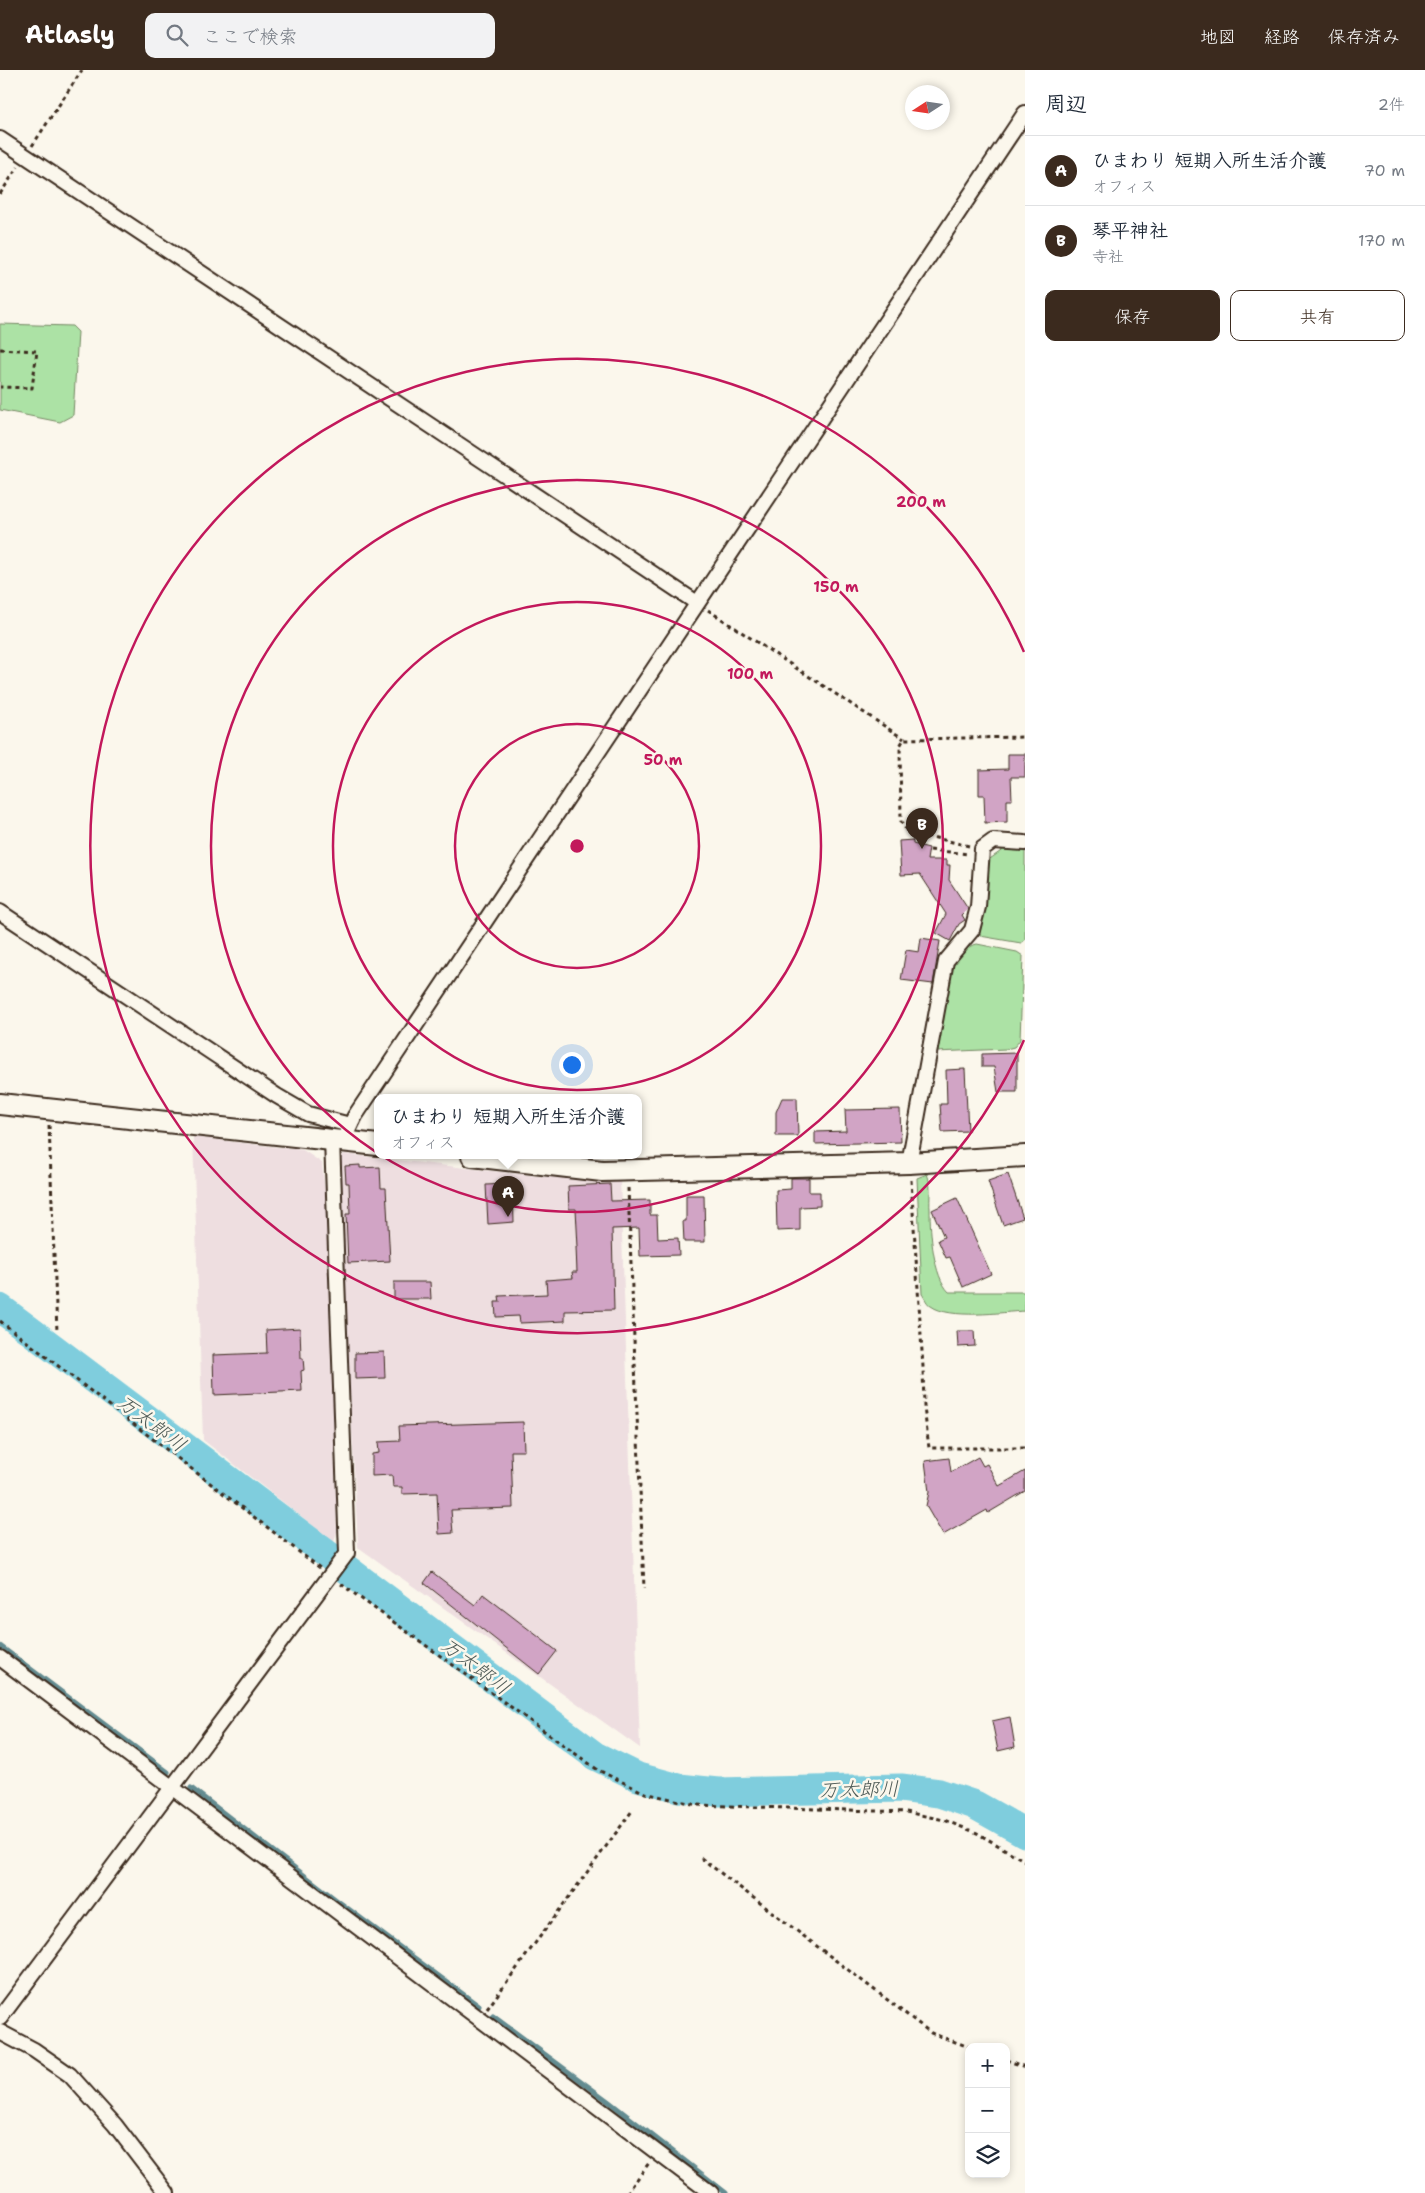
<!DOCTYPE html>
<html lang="ja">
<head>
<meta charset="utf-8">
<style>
  :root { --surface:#fff; --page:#f2f2f3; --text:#1f2937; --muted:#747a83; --line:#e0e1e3; --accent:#3b2a1e }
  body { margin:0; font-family:"Shantell Sans","Klee One",sans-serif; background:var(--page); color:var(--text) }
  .controls { position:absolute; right:15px; bottom:15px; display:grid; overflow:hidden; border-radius:10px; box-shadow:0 2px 8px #0003 }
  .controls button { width:45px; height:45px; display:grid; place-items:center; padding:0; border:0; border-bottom:1px solid var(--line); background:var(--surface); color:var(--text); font:25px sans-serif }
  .compass { position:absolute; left:905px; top:15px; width:45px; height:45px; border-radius:50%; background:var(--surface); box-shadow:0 2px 8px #0003; rotate:258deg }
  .you { position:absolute; left:571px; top:994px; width:18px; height:18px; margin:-12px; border:4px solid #fff; border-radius:50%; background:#1a73e8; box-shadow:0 0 0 8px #1a73e833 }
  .badge { display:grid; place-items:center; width:32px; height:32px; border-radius:50%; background:var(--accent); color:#fff; font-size:16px; font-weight:700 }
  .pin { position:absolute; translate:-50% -41px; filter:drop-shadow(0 1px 2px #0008) }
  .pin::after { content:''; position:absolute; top:26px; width:18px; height:15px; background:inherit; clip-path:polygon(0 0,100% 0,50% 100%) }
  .popup { position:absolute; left:374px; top:1024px; width:268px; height:65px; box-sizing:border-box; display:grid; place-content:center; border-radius:10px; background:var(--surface); filter:drop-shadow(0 1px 4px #0005); font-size:16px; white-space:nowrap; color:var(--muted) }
  .popup b { font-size:19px; color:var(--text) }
  .popup::after { content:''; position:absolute; left:50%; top:100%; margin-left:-10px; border:10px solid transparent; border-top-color:var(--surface) }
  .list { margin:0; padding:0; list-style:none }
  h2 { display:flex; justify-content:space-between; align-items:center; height:65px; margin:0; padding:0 20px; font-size:21px }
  h2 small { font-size:16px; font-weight:400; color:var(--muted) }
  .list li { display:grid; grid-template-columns:32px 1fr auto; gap:15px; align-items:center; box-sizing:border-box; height:70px; padding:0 20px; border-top:1px solid var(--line) }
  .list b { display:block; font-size:19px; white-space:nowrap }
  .list p { margin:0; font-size:16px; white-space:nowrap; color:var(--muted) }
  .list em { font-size:16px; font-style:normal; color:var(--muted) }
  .actions { display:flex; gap:10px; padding:15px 20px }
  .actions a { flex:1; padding:11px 0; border:1px solid var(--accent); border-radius:10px; text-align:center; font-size:18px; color:var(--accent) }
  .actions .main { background:var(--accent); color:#fff }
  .icon { flex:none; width:28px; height:28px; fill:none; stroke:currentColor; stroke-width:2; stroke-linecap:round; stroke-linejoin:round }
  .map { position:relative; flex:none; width:1025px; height:2123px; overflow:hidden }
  header { display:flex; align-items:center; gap:30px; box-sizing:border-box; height:70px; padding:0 25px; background:var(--accent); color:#fff }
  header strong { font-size:24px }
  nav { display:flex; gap:28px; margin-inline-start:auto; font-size:18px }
  .search { width:350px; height:45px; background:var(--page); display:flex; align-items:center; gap:12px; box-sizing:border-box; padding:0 18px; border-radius:10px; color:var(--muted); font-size:19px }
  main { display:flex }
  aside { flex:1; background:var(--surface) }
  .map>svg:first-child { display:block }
  .built { fill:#eedee0 }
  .green { fill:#ace2a5; stroke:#748662 }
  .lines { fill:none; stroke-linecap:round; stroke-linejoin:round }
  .stream { stroke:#648c91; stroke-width:5 }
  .river { stroke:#7fcddd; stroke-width:29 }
  .building { fill:#d1a4c5; stroke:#3b2a1e }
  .street-casing { stroke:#3b2a1e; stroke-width:18 }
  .secondary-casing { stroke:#3b2a1e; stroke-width:24 }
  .path { stroke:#3b2a1e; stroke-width:3; stroke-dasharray:4 4; stroke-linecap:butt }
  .street { stroke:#fbf7ec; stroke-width:14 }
  .secondary { stroke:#fbf7ec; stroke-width:20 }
  .ring { fill:none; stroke:#c2185b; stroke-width:2.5 }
  .labels { text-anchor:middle; stroke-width:5; stroke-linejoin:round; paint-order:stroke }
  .water-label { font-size:20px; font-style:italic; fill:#4f5b57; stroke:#fbf7ec }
  .centre { fill:#c2185b; stroke:#fbf7ec; stroke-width:2.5 }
  .ring-label { font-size:15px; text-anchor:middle; font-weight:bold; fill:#c2185b; stroke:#fbf7ec; stroke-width:5; stroke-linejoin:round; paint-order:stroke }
</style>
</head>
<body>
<header>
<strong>Atlasly</strong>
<div class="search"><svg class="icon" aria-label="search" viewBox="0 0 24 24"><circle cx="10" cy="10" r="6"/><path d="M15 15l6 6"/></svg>ここで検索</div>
<nav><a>地図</a><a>経路</a><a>保存済み</a></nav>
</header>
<main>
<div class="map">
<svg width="1025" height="2123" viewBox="0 0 1025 2123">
  <rect width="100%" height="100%" fill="#fbf7ec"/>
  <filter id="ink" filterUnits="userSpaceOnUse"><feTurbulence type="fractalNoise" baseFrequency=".02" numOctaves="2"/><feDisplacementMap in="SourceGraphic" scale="10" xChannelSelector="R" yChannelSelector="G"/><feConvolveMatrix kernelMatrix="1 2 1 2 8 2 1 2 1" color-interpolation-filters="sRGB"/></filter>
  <g filter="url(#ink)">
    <path class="built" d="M193,1067l110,13 19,13 5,48 10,321 -3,10 -131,-102z
      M344,1084l192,22 36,3 48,-1 20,570 -282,-201 -20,-386z"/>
    <path class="green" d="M0,254l72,2 6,6 -5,83 -13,7 -60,-12z
      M1004,779l21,1v90l-4,3 -41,-7 7,-75z
      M977,874l40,8 6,4 -3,84 -6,7 -8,2 -70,3 17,-85c4,-12 11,-20 24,-23z
      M927,1104c5,11 2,24 3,35 0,23 3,67 19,83h76v19c-23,1 -75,9 -94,-5 -4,-2 -6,-8 -9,-12l-5,-116z"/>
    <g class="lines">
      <path class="stream" d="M0,1576l168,126
        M191,1718l144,111 144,107
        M493,1946l115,85 118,92"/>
      <path class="river" d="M0,1238l595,448 43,21 41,11 39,4 183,-4 38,5 36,12 50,28"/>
    </g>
    <path class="building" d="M1008,684h17v23h-14l1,23h-5v22l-22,1 -1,-28h-5v-25l29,-1z
      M913,770v4l16,4 -2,12h20v5h3l-1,15 19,29 -6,6 3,5 -6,4 -9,17 -14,-8 10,-19 -26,-40 -19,1 -2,-34z
      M921,868l19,3 -7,43 -32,-4 5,-30 13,2z
      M1017,983v39h-19l-4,-25h-12v-13z
      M965,999l3,62 -26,1 -2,-28h7l-1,-34z
      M782,1028h15l1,38h-22v-24z
      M900,1039l1,33 -86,2v-12l31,-1 -1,-21z
      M360,1095v3l20,-1 1,21h5l4,73 -42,2 -2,-49h4l-1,-31h-3l-1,-17z
      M1008,1104l15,44 -20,7 -15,-44z
      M791,1108h18v14h11v14l-20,1v23l-23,1 -1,-41 15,-1z
      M507,1114v9l6,-1 1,30 -26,2 -2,-39z
      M610,1114l1,17 39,-1v15h7l1,24 20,-1 1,17 -39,1 -1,-28 -27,1 2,81 -49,1v10l-45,2 -1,-7 -23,1 -1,-15h5l-1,-6 48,-2 -1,-14 27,-2 -1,-6h5l-1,-25h2l-2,-38h-7l-1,-23z
      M686,1125h18l1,47h-21l-1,-21h3z
      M957,1128l34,76 -28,13 -13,-30 -4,1 -8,-18 6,-3 -12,-27z
      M394,1212h36l1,17h-37z
      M300,1258l1,30h2l1,12 -3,1 1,20 -88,4 -1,-40 54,-2 -1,-23z
      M957,1261h17l1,15 -17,1z
      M384,1282l1,26 -30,1v-26z
      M523,1352l1,29h-13l2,57 -62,2 2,23 -14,1 -2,-41 -35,1v-7h-9l-1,-12 -20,1v-22l7,-1 -1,-11 22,-1 -1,-15z
      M978,1387l5,9 4,-2 12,22 26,-15v20l-37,22 -1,-3 -44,25 -17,-29 3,-14 -4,-31 24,-3 2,14z
      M432,1502l43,33 8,-11 74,57 -18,23 -115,-91z
      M1010,1647l5,30 -17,4 -6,-30z"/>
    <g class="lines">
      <g class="street-casing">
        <path id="street" d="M0,69l697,464
          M0,842l277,184 31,18 42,11
          M343,1071l12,-25 670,-1003
          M909,1093l37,-202 26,-31 6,-23 4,-58 11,-8 32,2
          M0,1588l711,535
          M0,1948l347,-465 -15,-413
          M0,1962l34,18 36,25 45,50 52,68"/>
      </g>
      <g class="secondary-casing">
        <path id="secondary" d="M0,1034l378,41
          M472,1086l130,15 307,-8 116,-7"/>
      </g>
      <path class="path" d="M32,76l50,-76
        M0,124l18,-27
        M0,279l37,2 -5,37 -32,-1
        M708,540l196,129
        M969,776l-54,-13 -8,-2 -6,-9 -1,-76 4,-7 121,-2
        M930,780l39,4
        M49,1055l8,207
        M911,1110l12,187 1,40 5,41h96
        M628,1118l16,401
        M0,1251l320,247
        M341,1514l257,186 47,23 52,12 209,7 38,8 33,13 48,28
        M701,1788l230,175 38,14
        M487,1939l145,-198
        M1006,1990l19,7
        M627,2123l22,-30"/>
      <use href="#street" class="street"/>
      <use href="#secondary" class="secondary"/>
    </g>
  </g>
  <g class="ring">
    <circle cx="577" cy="776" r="122"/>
    <circle cx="577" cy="776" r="244"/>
    <circle cx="577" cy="776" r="366"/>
    <path d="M1024 970A487 487 0 1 1 1024 582"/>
  </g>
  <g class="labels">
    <g class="water-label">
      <text transform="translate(152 1353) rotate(37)" y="7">万太郎川</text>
      <text transform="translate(476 1596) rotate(37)" y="7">万太郎川</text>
      <text transform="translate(859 1719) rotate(-1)" y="7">万太郎川</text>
    </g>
  </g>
  <circle cx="577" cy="776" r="8" class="centre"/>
  <g class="ring-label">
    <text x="921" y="437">200 m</text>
    <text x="836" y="522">150 m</text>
    <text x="750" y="609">100 m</text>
    <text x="663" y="695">50 m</text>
  </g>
</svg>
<div class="controls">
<button>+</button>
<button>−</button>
<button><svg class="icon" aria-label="layers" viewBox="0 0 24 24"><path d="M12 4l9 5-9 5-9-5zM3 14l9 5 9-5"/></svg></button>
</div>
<svg class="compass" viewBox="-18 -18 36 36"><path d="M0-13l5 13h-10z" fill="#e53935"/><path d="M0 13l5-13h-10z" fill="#747a83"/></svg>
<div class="you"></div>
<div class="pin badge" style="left:508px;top:1147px">A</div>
<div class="popup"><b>ひまわり 短期入所生活介護</b>オフィス</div>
<div class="pin badge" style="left:922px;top:779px">B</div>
</div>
<aside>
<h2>周辺<small>2件</small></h2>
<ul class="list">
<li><span class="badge">A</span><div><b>ひまわり 短期入所生活介護</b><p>オフィス</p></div><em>70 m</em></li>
<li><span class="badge">B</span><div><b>琴平神社</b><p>寺社</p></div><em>170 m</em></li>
</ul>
<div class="actions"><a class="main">保存</a><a>共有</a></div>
</aside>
</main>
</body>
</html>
